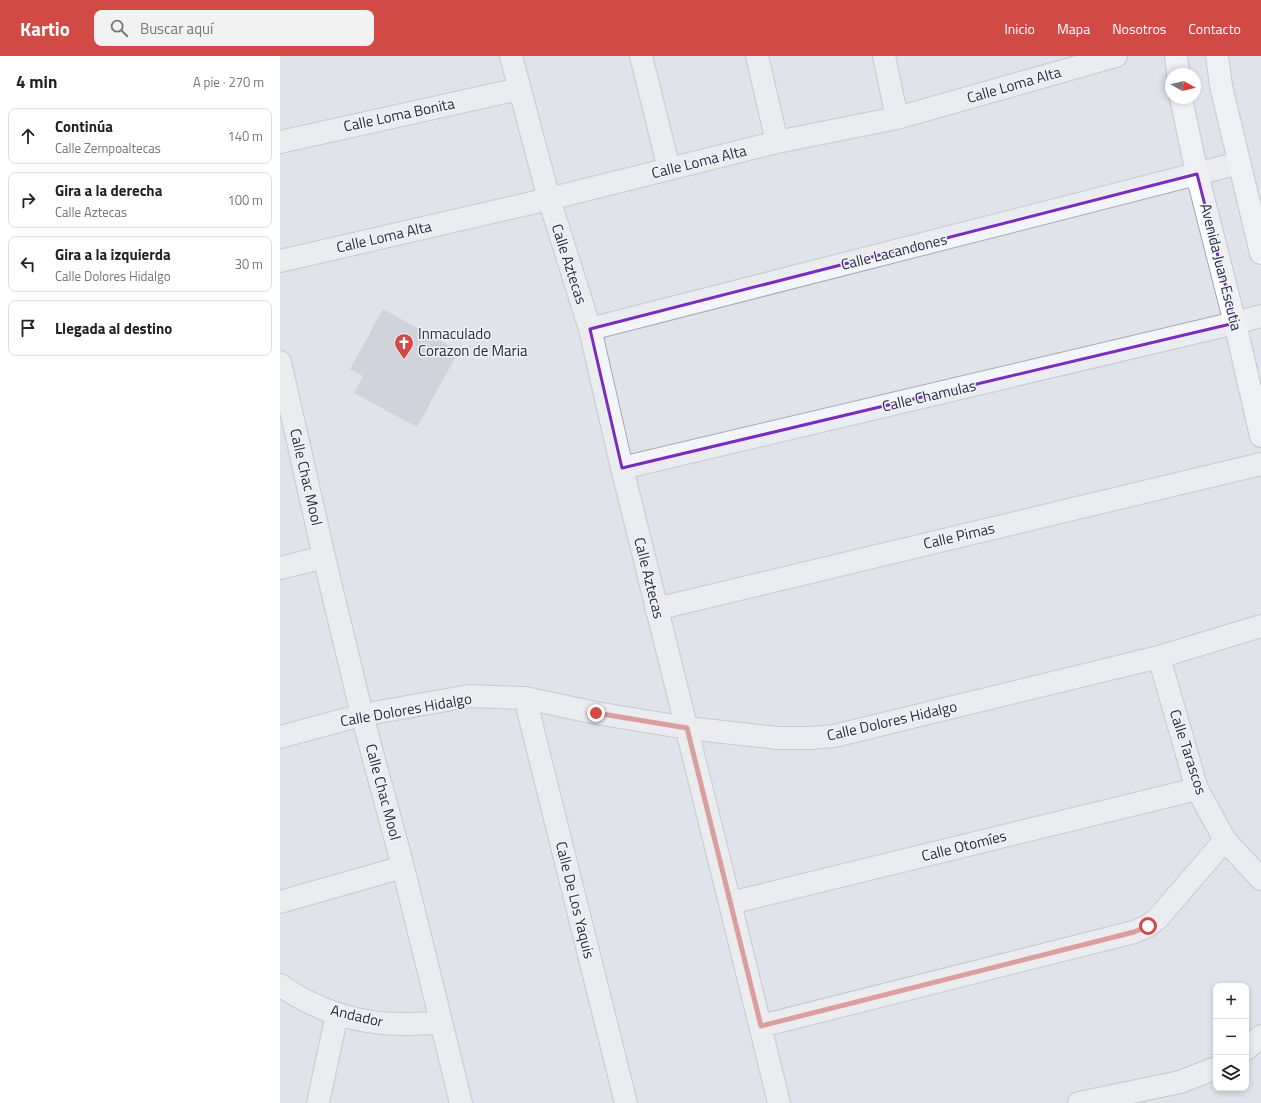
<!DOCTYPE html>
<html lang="es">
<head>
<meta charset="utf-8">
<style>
  :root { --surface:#fff; --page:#f2f2f2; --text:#222; --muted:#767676; --line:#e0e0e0; --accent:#d14a45 }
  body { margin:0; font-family:"Titillium Web",sans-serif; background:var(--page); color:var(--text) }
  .controls { position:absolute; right:12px; bottom:12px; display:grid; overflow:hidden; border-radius:8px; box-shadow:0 2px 6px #0003 }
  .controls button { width:36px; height:36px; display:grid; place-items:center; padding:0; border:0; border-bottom:1px solid var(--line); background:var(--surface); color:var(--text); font:20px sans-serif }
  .compass { position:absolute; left:885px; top:12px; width:36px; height:36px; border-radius:50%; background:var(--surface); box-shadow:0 2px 6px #0003; rotate:98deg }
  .stop { position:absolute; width:12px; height:12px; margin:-9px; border:3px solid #d14a45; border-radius:50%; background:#fff }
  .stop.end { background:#d14a45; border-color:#fff; box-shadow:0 1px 4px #0008 }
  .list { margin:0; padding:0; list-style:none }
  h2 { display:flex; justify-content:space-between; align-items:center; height:52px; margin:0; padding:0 16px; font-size:17px }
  h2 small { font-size:13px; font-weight:400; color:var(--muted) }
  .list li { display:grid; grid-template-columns:26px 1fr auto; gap:12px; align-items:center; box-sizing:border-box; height:56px; margin:0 8px 8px; padding:0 8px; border:1px solid var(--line); border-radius:8px }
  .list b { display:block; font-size:15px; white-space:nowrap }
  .list p { margin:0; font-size:13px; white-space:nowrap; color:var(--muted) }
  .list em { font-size:13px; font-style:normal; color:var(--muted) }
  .icon { flex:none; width:22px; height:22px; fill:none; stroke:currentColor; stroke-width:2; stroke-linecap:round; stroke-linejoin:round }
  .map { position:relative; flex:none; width:981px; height:1047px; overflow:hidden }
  header { display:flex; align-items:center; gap:24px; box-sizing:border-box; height:56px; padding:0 20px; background:var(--accent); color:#fff }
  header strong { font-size:19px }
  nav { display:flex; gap:22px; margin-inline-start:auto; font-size:14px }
  .search { width:280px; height:36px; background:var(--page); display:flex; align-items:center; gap:10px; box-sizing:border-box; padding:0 14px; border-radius:8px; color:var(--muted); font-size:15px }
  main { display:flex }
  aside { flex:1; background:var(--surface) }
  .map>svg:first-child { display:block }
  .building { fill:#bbbeca }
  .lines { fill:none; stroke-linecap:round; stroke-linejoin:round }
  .minor-casing { stroke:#a6a9b4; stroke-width:24 }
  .tertiary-casing { stroke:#a6a9b4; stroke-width:24 }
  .primary-casing { stroke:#a0a5b6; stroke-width:24 }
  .minor { stroke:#f4f5f8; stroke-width:22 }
  .tertiary { stroke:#f4f5f8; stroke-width:22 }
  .primary { stroke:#fff; stroke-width:22 }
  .route { stroke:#d14a45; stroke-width:5 }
  .marked { fill:none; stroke:#7b2cbf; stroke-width:3; stroke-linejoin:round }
  .labels { text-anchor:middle; stroke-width:3; stroke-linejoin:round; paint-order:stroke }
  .street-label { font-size:15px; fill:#292d42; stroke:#f1f3f7 }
  .poi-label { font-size:15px; fill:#292d42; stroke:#f1f3f7; text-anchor:start }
</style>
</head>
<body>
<header>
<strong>Kartio</strong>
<div class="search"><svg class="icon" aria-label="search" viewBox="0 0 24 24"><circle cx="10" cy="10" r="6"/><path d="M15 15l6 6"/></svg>Buscar aquí</div>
<nav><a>Inicio</a><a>Mapa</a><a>Nosotros</a><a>Contacto</a></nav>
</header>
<main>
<aside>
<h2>4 min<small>A pie · 270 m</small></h2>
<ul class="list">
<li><svg class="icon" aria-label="ahead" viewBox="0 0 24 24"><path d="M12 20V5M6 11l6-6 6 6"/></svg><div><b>Continúa</b><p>Calle Zempoaltecas</p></div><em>140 m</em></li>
<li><svg class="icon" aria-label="right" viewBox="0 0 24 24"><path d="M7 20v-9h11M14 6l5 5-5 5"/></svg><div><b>Gira a la derecha</b><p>Calle Aztecas</p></div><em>100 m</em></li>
<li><svg class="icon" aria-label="left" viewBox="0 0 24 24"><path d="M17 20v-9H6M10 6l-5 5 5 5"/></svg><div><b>Gira a la izquierda</b><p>Calle Dolores Hidalgo</p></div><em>30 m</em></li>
<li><svg class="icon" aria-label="arrive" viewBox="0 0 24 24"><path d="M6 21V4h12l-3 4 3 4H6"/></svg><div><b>Llegada al destino</b></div></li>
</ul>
</aside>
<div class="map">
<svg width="981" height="1047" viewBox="0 0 981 1047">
  <rect width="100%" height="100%" fill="#e1e3ea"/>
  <path class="building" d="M103,253l76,42 -42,76 -63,-34 9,-17 -13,-7z"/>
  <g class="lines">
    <g class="minor-casing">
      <path id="minor" d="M231,0l38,143 41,130 32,139 108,435 49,200
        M361,0l28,113
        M477,0l20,86
        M604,0l13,62
        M0,86l239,-53
        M0,205l269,-62 228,-57 120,-24 219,-62
        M310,273l649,-166
        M0,306l44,195 38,158 41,152 58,236
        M342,412l613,-145 26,-7
        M0,512l44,-11
        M376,553l605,-145
        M879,601l38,132 28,51 36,39
        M245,642l101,405
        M0,681l82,-22 107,-19 56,2 71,15 91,15 91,10h32l24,-2 325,-79 102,-31
        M0,846l123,-35
        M450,847l467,-114
        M0,929c35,25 78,39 121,39 13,0 27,-1 40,-1
        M481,970l373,-94 14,-6 10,-8 67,-78
        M38,1047l19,-89"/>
    </g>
    <g class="tertiary-casing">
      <path id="tertiary" d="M966,993l15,-13
        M799,1047l101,-21 36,-14"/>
    </g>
    <g class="primary-casing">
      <path id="primary" d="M896,0l2,18
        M937,0l4,30 40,167
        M901,42l16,76 38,149 26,113"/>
    </g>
    <use href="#minor" class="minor"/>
    <use href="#tertiary" class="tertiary"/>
    <use href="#primary" class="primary"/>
  </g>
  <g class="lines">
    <path class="route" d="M316,657l91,15 74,298 373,-94 14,-6"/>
  </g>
  <path d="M0 0H981V1047H0ZM917,118l38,149 -613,145 -32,-139z" fill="#e1e3ea" fill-opacity=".55" fill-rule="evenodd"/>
  <path class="marked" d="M917,118l38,149 -613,145 -32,-139z"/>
  <defs>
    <g id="church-pin" transform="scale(1)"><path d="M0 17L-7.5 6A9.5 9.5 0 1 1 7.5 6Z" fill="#d14a45" stroke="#f1f3f7"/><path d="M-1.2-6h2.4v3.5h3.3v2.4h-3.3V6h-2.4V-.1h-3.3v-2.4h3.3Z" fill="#fff"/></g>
  </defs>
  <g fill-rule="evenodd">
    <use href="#church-pin" x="124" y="287"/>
  </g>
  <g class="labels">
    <g class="street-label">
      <text transform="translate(734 29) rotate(-16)" y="5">Calle Loma Alta</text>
      <text transform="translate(119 59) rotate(-12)" y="5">Calle Loma Bonita</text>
      <text transform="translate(419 106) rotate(-14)" y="5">Calle Loma Alta</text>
      <text transform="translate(104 181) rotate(-13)" y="5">Calle Loma Alta</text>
      <text transform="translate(614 196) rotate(-14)" y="5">Calle Lacandones</text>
      <text transform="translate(289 208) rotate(72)" y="5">Calle Aztecas</text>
      <text transform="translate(941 211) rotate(76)" y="5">Avenida Juan Escutia</text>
      <text transform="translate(649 340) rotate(-13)" y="5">Calle Chamulas</text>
      <text transform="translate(26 421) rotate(77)" y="5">Calle Chac Mool</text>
      <text transform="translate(679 480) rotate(-13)" y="5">Calle Pimas</text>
      <text transform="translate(369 522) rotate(76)" y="5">Calle Aztecas</text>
      <text transform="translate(126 654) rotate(-10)" y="5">Calle Dolores Hidalgo</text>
      <text transform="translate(612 665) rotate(-13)" y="5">Calle Dolores Hidalgo</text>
      <text transform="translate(908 696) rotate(72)" y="5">Calle Tarascos</text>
      <text transform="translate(103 736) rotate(75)" y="5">Calle Chac Mool</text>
      <text transform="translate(684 790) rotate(-14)" y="5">Calle Otomíes</text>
      <text transform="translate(295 844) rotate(76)" y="5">Calle De Los Yaquis</text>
      <text transform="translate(77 960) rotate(13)" y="5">Andador</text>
    </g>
    <g class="poi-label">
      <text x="138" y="283">Inmaculado<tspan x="138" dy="17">Corazon de Maria</tspan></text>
    </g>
  </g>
</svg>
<div class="controls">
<button>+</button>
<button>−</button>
<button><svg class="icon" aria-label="layers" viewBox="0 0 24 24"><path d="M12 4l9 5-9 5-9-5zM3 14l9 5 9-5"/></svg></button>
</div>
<svg class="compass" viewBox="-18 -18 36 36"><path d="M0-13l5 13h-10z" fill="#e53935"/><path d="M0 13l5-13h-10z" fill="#767676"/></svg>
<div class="stop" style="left:868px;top:870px"></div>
<div class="stop end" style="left:316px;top:657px"></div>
</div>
</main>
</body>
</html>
